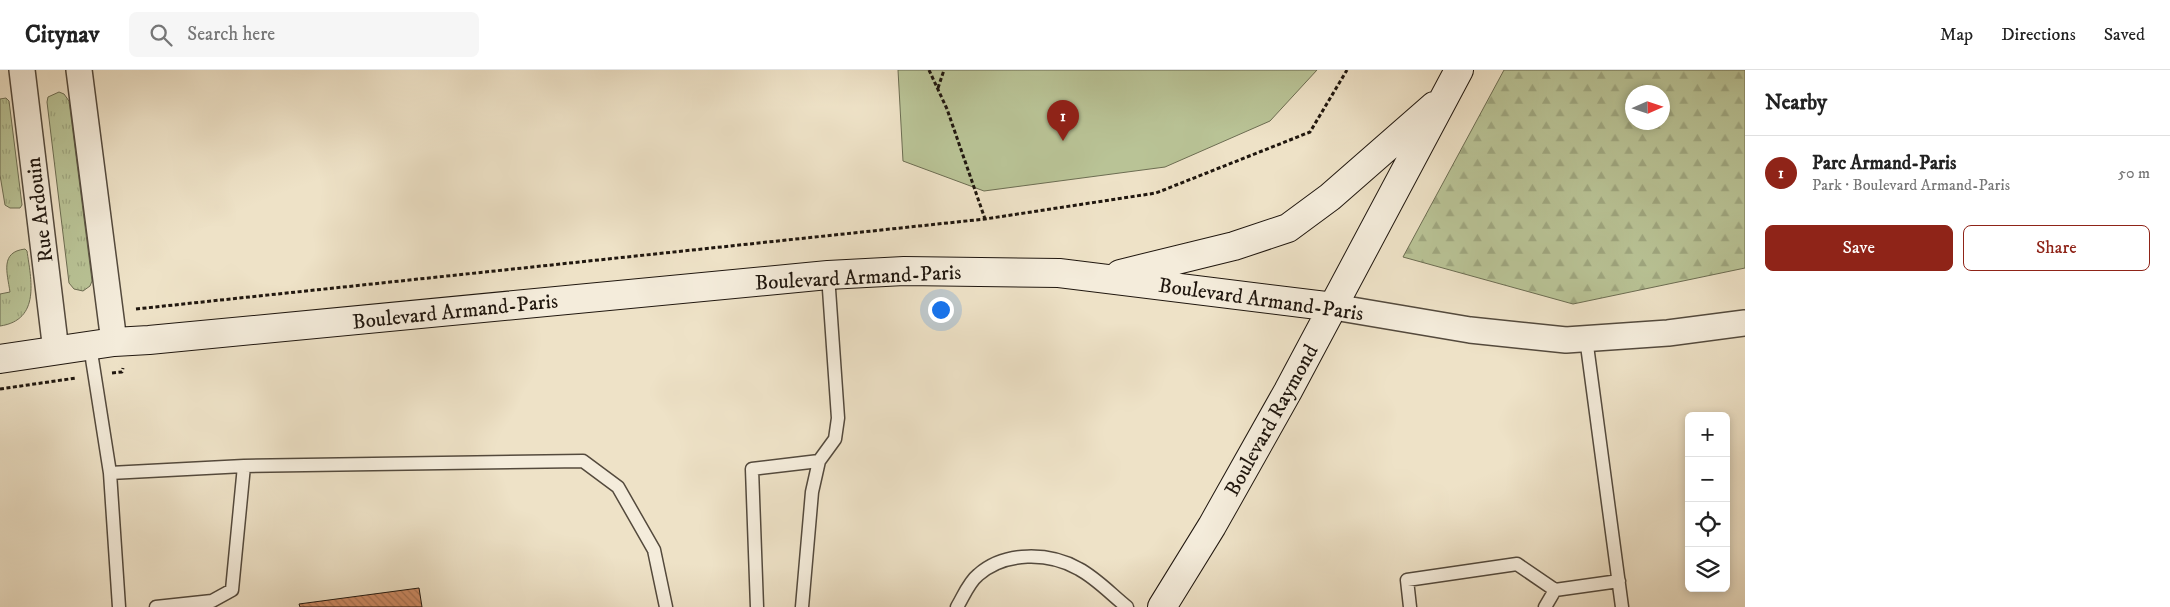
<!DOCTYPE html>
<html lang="en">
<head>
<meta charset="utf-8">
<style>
  :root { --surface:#fff; --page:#f6f6f6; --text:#222; --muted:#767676; --line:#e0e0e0; --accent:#8f2418 }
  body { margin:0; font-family:"IM FELL DW Pica",serif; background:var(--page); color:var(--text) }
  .controls { position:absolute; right:15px; bottom:15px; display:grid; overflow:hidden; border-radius:8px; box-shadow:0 2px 8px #0003 }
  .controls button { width:45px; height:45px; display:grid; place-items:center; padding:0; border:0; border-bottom:1px solid var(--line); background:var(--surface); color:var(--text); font:25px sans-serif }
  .compass { position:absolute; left:1625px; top:15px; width:45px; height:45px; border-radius:50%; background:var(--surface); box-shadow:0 2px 8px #0003; rotate:87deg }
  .you { position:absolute; left:940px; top:239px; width:18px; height:18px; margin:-12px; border:4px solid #fff; border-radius:50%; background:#1a73e8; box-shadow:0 0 0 8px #1a73e833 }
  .badge { display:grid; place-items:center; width:32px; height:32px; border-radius:50%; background:var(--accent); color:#fff; font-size:16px; font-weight:700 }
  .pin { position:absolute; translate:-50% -41px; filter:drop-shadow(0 1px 2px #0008) }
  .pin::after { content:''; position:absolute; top:26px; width:18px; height:15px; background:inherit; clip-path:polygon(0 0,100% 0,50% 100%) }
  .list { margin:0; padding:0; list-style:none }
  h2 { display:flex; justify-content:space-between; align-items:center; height:65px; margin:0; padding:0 20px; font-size:21px }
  h2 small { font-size:16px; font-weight:400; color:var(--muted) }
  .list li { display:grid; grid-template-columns:32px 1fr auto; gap:15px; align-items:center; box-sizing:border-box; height:75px; padding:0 20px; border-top:1px solid var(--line) }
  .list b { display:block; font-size:19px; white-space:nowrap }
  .list p { margin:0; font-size:16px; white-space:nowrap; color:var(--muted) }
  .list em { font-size:16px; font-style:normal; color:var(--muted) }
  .actions { display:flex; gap:10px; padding:15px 20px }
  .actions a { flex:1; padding:11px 0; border:1px solid var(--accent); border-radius:8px; text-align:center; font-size:18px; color:var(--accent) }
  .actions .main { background:var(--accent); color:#fff }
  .icon { flex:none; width:28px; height:28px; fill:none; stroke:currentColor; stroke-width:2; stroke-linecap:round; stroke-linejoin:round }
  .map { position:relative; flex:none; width:1745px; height:537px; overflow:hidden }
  header { display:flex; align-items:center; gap:30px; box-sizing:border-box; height:70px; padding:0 25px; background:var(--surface); border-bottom:1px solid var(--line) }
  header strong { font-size:24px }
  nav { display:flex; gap:28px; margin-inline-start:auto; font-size:18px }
  .search { width:350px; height:45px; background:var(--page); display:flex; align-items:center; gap:12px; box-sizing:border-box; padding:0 18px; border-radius:8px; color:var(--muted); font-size:19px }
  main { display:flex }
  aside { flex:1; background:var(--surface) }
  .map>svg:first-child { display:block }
  .grass { fill:url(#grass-tufts); stroke:#6c6d52 }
  .forest { fill:url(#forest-firs); stroke:#6c6d52; fill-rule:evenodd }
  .green { fill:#b9c396; stroke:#6c6d52 }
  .building { fill:url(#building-back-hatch); stroke:#20170f }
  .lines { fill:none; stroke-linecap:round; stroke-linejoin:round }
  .lane-casing { stroke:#544a3d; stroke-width:15 }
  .street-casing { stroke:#544a3d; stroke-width:28 }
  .secondary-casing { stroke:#20170f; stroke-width:30 }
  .path { stroke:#20170f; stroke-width:3; stroke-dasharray:4 2.5; stroke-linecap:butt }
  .lane { stroke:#f4ecdb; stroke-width:12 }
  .street { stroke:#f4ecdb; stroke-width:25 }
  .secondary { stroke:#f4ecdb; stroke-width:28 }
  .labels { text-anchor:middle; stroke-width:4.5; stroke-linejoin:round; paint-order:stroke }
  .street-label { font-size:21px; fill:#20170f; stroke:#f4ecdb }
</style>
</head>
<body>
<header>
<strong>Citynav</strong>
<div class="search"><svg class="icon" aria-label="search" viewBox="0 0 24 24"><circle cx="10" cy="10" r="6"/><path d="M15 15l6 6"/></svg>Search here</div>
<nav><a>Map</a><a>Directions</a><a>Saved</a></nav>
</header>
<main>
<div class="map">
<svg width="1745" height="537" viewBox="0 0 1745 537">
  <defs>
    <pattern id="grass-tufts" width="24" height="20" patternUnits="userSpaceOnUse" patternTransform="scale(1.25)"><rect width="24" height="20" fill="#b9c396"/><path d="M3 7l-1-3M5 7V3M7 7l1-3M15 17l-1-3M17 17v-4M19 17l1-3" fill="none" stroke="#9fa780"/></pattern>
    <pattern id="forest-firs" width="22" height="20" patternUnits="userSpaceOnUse" patternTransform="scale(1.25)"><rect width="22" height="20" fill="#b9c396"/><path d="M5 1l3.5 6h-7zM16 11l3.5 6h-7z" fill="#9fa780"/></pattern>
    <pattern id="building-back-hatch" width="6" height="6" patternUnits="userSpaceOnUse" patternTransform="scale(1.25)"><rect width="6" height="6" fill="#d08d67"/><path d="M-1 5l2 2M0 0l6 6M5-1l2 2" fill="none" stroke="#a87253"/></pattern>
  </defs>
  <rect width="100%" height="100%" fill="#eee2c7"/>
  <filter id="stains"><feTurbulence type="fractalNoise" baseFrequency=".004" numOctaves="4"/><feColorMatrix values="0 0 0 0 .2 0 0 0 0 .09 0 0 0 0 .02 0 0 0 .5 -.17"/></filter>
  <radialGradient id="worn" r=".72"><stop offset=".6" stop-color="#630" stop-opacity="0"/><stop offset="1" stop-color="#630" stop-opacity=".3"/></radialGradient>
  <path class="grass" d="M59,22l5,2 5,7 23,180 -2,5 -7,5 -9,-2 -5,-6 -22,-181 1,-5z
    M6,28l3,3 13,104 -2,3h-10l-5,-3 -5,-30v-76z
    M25,179l2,2c4,28 14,69 -27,75v-32l10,-2c-3,-20 -10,-40 15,-43z"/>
  <path class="forest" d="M1504,0h241v198l-172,36 -170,-47zM1632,22h30v30h-30z"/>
  <path class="green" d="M898,0h419l-47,51 -105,46 -181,24 -81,-30z"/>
  <path class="building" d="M419,518l3,19h-122l-1,-3z"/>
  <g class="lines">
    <g class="lane-casing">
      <path id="lane" d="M1586,268l36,269
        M90,276l20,127
        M244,396l339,-5 35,26 36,63 12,57
        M119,537l-9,-134 134,-7 -12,124 -20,11 -56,6
        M757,537l-5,-138 67,-8
        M802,537l10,-115 7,-31 16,-22 3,-21 -10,-143
        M957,537c6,-10 12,-25 21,-32 27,-24 71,-23 101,-6 17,9 33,26 48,38
        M1410,537l-3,-27 110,-16 38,26 64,-9
        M1545,537l10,-17"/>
    </g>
    <g class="street-casing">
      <path id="street" d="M22,0l34,281
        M79,0l35,272
        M1334,237l136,23 96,10 102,-7 77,-10"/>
    </g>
    <g class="secondary-casing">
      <path id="secondary" d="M1120,204l114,-28 54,-18 42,-31 104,-91
        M0,289l114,-17 35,-2 679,-65 76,-4 155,2 275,34
        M1162,537l50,-81 76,-135 171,-321"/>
    </g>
    <path class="path" d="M929,0l18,39 38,110
      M938,18l6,-18
      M136,239l849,-90 171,-26 154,-61 37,-62
      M112,303l10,-1 1,-4
      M0,319l76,-11"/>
    <use href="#lane" class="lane"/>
    <use href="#street" class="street"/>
    <use href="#secondary" class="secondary"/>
  </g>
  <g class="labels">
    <g class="street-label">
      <text transform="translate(39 140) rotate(-97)" y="7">Rue Ardouin</text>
      <text transform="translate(858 207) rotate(-3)" y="7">Boulevard Armand-Paris</text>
      <text transform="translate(1261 229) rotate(8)" y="7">Boulevard Armand-Paris</text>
      <text transform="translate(455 241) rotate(-6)" y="7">Boulevard Armand-Paris</text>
      <text transform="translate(1271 350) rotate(-61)" y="7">Boulevard Raymond</text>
    </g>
  </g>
  <rect width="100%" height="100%" filter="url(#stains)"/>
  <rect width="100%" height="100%" fill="url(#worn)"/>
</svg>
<div class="controls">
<button>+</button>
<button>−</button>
<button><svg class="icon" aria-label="locate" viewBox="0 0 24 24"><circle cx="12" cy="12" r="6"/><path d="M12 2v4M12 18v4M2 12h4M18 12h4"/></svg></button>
<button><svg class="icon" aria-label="layers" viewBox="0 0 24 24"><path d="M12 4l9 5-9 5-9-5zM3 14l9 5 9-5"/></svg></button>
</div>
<svg class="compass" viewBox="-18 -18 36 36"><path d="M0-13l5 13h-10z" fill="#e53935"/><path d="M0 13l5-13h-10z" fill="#767676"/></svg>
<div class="you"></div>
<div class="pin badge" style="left:1063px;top:71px">1</div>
</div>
<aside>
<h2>Nearby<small></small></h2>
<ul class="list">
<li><span class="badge">1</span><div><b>Parc Armand-Paris</b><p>Park · Boulevard Armand-Paris</p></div><em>50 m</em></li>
</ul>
<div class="actions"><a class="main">Save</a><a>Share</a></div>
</aside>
</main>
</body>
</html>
